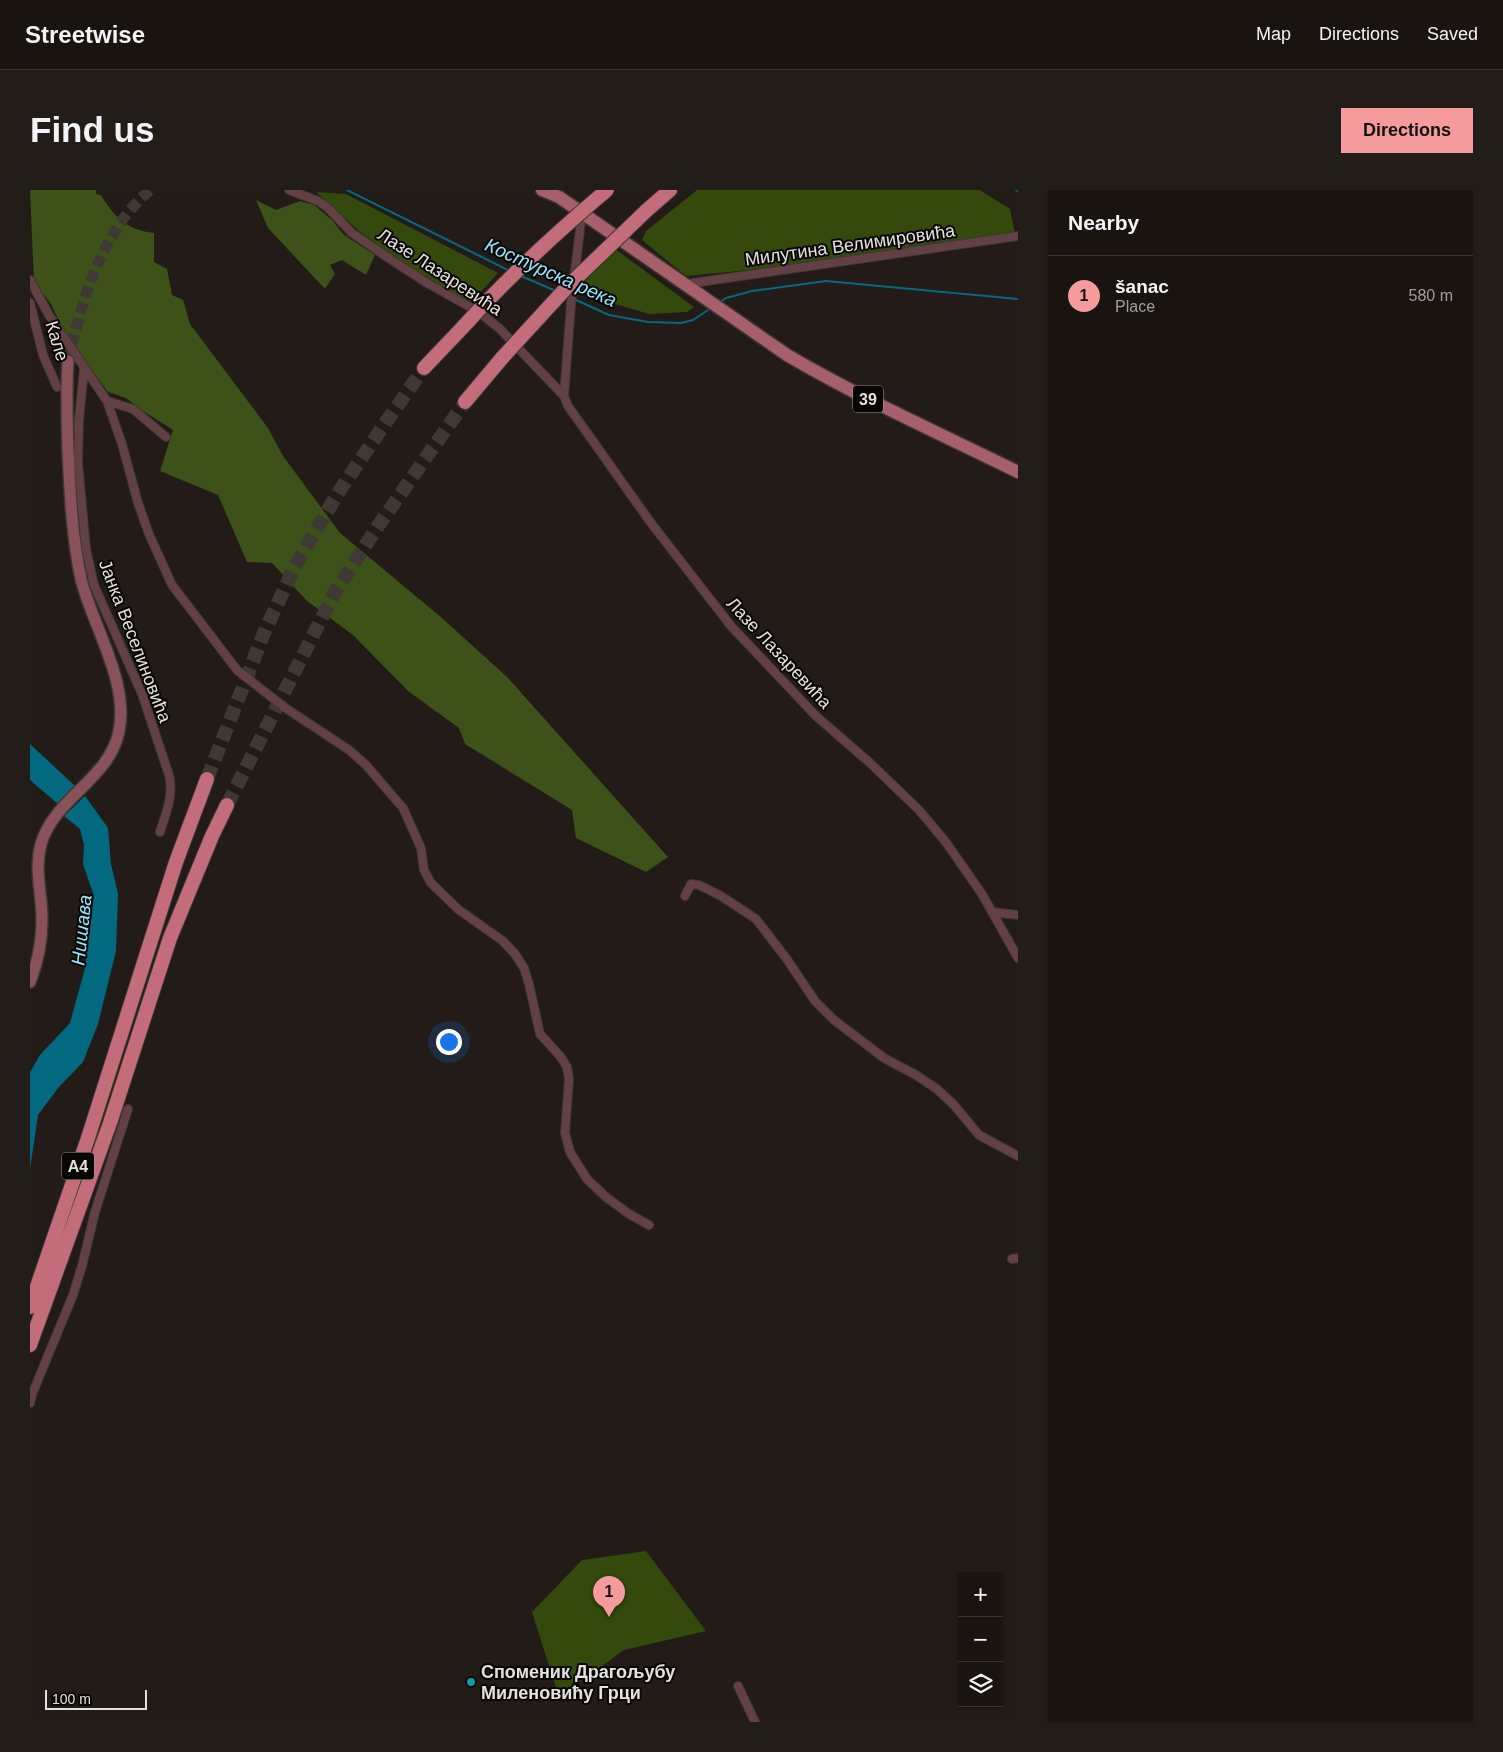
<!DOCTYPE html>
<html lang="en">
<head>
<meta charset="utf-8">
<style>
  :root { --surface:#1a1411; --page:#231d1a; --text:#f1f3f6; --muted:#9f9e9f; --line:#383331; --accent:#f59b9b }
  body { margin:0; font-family:Helvetica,sans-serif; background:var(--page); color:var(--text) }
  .controls { position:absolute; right:15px; bottom:15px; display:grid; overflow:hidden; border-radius:0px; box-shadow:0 1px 4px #0004 }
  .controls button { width:45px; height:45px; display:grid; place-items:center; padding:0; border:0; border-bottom:1px solid var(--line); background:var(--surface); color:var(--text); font:25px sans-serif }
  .scale { position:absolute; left:15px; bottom:12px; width:102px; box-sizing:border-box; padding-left:5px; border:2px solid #e5e1de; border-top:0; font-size:14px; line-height:18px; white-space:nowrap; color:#e5e1de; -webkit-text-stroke:4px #090705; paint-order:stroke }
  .you { position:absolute; left:418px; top:851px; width:18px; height:18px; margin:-12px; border:4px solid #fff; border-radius:50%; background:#1a73e8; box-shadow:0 0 0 8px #1a73e833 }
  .badge { display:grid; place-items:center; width:32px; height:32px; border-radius:50%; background:var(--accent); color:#111; font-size:16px; font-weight:700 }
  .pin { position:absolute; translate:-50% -41px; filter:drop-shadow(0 1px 2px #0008) }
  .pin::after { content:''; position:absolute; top:26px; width:18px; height:15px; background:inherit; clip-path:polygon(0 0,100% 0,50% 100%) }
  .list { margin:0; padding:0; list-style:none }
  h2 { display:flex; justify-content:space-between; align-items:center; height:65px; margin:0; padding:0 20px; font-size:21px }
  h2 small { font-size:16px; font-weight:400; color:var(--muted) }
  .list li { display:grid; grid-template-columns:32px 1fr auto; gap:15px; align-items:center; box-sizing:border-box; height:80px; padding:0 20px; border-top:1px solid var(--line) }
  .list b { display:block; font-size:19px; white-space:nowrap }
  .list p { margin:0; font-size:16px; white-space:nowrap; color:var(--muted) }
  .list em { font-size:16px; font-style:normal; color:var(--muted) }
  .icon { flex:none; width:28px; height:28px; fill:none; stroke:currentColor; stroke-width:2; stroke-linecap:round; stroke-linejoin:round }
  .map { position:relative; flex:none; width:988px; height:1532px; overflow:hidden; border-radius:0px }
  header { display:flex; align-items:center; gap:30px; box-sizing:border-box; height:70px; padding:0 25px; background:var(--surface); border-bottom:1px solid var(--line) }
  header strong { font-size:24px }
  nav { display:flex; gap:28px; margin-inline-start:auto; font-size:18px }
  .intro { display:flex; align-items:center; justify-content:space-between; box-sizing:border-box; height:120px; padding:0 30px }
  h1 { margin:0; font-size:35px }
  .button { padding:12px 22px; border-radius:0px; background:var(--accent); color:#111; font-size:18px; font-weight:700 }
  main { display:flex; gap:30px; padding:0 30px }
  aside { flex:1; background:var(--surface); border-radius:0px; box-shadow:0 1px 4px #0004 }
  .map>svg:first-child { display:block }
  .green { fill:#34490c }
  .forest { fill:#3d5218 }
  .water { fill:#036980 }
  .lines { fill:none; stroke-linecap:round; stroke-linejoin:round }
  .stream { stroke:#036980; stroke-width:2 }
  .secondary-tunnel { stroke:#3f3935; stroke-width:11; stroke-dasharray:11 5.5; stroke-linecap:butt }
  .motorway-tunnel { stroke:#3f3935; stroke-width:14; stroke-dasharray:14 7; stroke-linecap:butt }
  .minor-casing { stroke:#3d3733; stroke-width:10 }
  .secondary-casing { stroke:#3d3733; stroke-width:14 }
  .primary-casing { stroke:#3d3733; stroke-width:15 }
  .motorway-casing { stroke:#3d3733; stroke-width:16 }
  .minor { stroke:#624044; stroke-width:8 }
  .secondary { stroke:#895259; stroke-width:11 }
  .primary { stroke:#a7606a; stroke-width:12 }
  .motorway { stroke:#c26d79; stroke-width:14 }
  .motorway-bridge-casing { stroke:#3d3733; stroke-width:16; stroke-linecap:butt }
  .motorway-bridge { stroke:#c26d79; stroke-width:14 }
  .culture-dot { fill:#0f9aa8; stroke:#090705; stroke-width:2 }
  .labels { text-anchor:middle; stroke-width:4; stroke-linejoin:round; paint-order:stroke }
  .shield { fill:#090705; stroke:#a3a09d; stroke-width:1 }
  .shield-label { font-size:16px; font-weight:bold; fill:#e5e1de }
  .street-label { font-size:18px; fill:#e5e1de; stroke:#090705 }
  .poi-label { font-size:18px; font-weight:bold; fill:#e5e1de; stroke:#090705; text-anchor:start }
  .water-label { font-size:19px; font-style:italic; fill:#98e5fe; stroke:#090705 }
</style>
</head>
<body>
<header>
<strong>Streetwise</strong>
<nav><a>Map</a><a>Directions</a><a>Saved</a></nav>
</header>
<div class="intro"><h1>Find us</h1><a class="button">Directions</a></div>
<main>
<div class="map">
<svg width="988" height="1532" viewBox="0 0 988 1532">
  <rect width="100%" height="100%" fill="#221b17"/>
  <path class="green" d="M667,0h283l30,19 5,25 -265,36 -64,6 -44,-36 4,-9z
    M286,2l30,2 152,79 -29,32 -62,-39 -47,-34z
    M585,59l79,58 -7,5 -38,2 -57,-17 -15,-7z
    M616,1361l60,80 -82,19 -65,47 -27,-85 50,-52z"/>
  <path class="forest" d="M0,0h66v4l5,1c14,23 26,35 53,38v29l13,7 5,26 11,5 7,24 78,104 15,28 57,77 102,85 65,59 161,180 -22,15 -70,-34 -4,-28 -107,-66 -6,-16 -51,-37 -55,-56 -47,-35 -34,-37 -25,-1 -29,-67 -58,-24 13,-41 -30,-19 -17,-13 -18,-6 -43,-58 -14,-30 -17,-22z
    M226,10l20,10 24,-9 14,4 18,15 12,15 31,20 -9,20 -24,-15 -12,5 5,9 -10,15 -57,-61z"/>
  <path class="water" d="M0,554l45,42 -17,18 -28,-24z
    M55,606l23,32 3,36 7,30 -2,57 -18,73 -15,38 -25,26 -20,27 -8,54v-97l10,-17 30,-32 15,-55 9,-72 -11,-32 1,-19 -4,-16 -16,-13z"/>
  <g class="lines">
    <path class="stream" d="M317,0l163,81
      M986,0l2,1
      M491,86l35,15
      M544,109l35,16 39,7 33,1 12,-3 18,-12
      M689,113l7,-5 26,-7 74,-10 192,18"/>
    <path class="secondary-tunnel" d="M38,171c14,-61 33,-129 82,-171"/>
    <path class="motorway-tunnel" d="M177,589l57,-146 30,-65 44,-75 48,-71 38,-54
      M197,615l107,-211 44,-68 87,-124"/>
    <g class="minor-casing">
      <path id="minor" d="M259,0l29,11 10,7 24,25 35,24 40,26 52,29 21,17 64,67
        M552,23l-11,91 -7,92 4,10 83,117 80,103 85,90 54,47 49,47 26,31 37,53 36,64
        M0,90l19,35 58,86 15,43 16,59 11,31 23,51 65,85 47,37 65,43 16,14 38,44 18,40 3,22 7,13 28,27 44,31 12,13 9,14 5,16 11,50 20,22 7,11 2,12 -4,54 5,19 17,27 19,18 23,17 20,11
        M658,97l5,-4 325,-47
        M0,113l13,52 14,32
        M54,179l-5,51 -1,43 8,86 8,36 48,109 27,81c5,20 -3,38 -9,57
        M77,211l26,8 33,28
        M655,706l6,-12 8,1 22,11 35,23 30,39 29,43 19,19 50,38 32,17 21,14 16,15 26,31 39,21
        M963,722l25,3
        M982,1069l6,-1
        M0,1213l3,-11 40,-97 9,-29 13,-54 33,-103
        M708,1496l17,36"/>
    </g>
    <g class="secondary-casing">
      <path id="secondary" d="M0,792c8,-20 12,-41 12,-63 0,-25 -8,-49 -1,-75 13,-46 69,-65 78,-113 10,-50 -26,-104 -38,-152 -9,-42 -11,-85 -13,-128 -1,-30 -2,-60 0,-90"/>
    </g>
    <g class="primary-casing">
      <path id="primary" d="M512,0l17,7 228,158c75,44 154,79 231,117"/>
    </g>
    <g class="motorway-casing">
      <path id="motorway" d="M616,21l24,-21
        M394,178l39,-41
        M435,212l37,-44
        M0,1117l58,-169 88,-276 31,-83
        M0,1155l80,-222 60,-185 42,-102 15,-31"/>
    </g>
    <use href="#minor" class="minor"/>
    <use href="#secondary" class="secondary"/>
    <use href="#primary" class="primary"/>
    <use href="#motorway" class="motorway"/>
    <g class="motorway-bridge-casing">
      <path id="motorway-bridge" d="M433,137c45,-50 93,-94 144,-137
        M472,168l66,-72 78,-75"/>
    </g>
    <use href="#motorway-bridge" class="motorway-bridge"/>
  </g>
  <circle class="culture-dot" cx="441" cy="1492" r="5"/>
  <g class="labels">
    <g class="shield">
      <rect x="823" y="195.5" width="30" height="27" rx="4"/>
      <rect x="32" y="962.5" width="32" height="27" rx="4"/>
    </g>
    <g class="shield-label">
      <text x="838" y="215">39</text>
      <text x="48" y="982">A4</text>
    </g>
    <g class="street-label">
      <text transform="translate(820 55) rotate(-8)" y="6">Милутина Велимировића</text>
      <text transform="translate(410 82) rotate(33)" y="6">Лазе Лазаревића</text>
      <text transform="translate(27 151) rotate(73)" y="6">Кале</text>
      <text transform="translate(105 451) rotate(69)" y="6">Јанка Веселиновића</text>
      <text transform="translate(749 463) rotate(47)" y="6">Лазе Лазаревића</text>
    </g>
    <g class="poi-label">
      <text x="451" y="1488">Споменик Драгољубу<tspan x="451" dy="21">Миленовићу Грци</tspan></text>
    </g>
    <g class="water-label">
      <text transform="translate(521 82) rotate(24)" y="7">Костурска река</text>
      <text transform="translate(51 740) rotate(-84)" y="7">Нишава</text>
    </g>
  </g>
</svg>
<div class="controls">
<button>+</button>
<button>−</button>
<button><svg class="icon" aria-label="layers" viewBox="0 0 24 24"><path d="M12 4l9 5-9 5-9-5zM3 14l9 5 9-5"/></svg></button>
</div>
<div class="scale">100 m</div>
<div class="you"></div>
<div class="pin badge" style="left:579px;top:1427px">1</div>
</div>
<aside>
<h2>Nearby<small></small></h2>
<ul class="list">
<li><span class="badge">1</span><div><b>šanac</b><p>Place</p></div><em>580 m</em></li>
</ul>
</aside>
</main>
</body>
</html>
